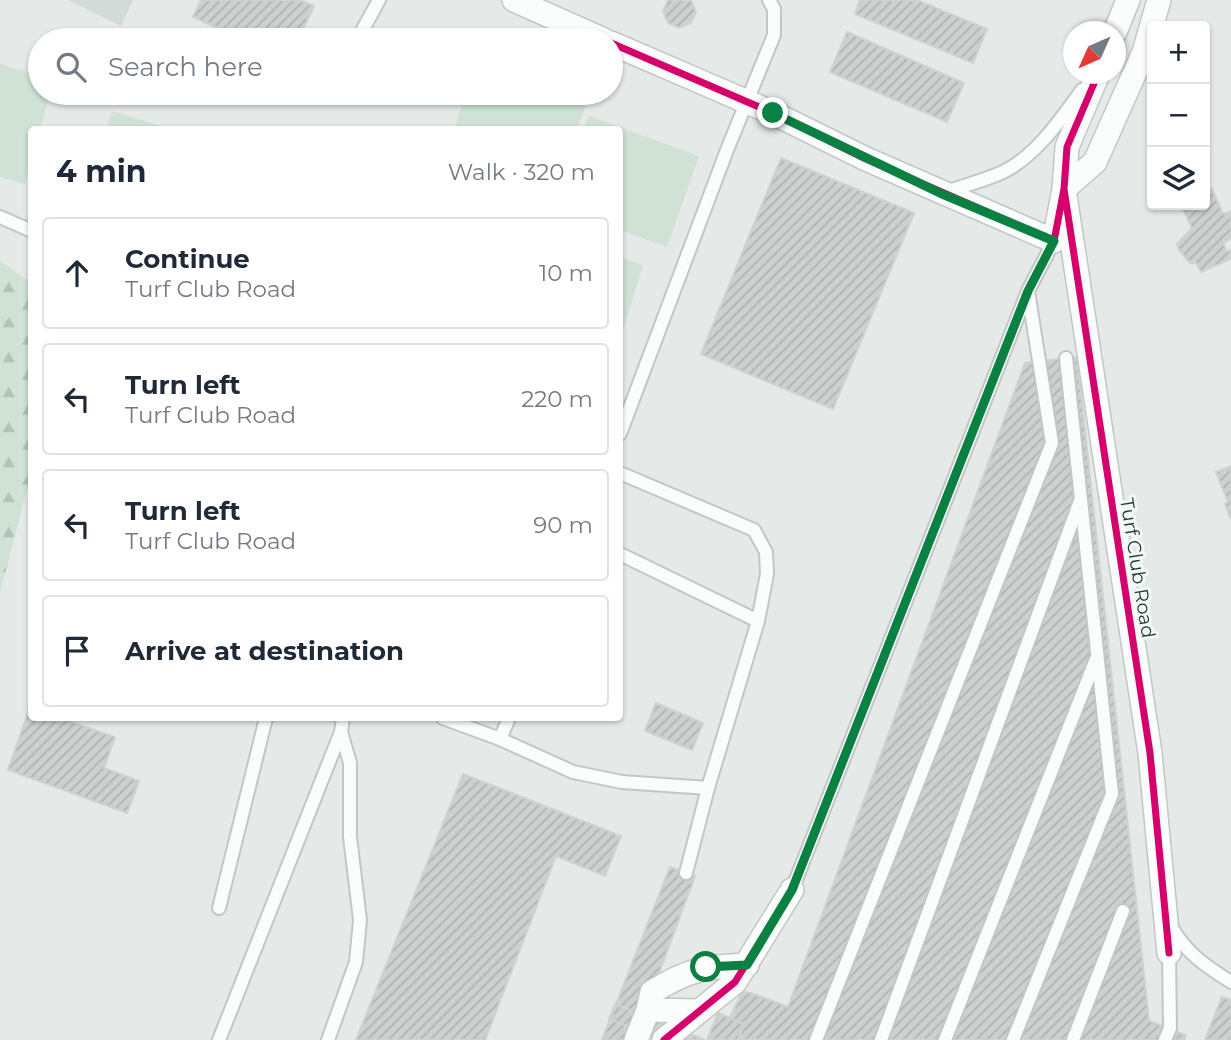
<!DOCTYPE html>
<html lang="en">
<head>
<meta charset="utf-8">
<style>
  :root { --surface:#fff; --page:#f6f6f7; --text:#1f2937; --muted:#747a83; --line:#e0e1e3 }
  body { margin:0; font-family:Montserrat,sans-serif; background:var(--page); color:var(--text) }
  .controls { position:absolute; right:21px; top:21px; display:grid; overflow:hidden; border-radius:7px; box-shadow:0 2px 5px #0004 }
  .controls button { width:63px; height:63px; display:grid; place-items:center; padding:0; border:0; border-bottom:2px solid var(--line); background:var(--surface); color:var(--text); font:35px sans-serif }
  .compass { position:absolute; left:1063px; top:21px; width:63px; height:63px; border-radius:50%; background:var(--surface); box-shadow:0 2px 5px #0004; rotate:225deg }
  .stop { position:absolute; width:21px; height:21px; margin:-16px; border:5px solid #0b8043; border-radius:50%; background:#fff }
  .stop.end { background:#0b8043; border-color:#fff; box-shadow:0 2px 7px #0008 }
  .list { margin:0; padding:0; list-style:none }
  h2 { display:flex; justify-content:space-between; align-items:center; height:91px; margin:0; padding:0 28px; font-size:30px }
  h2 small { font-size:23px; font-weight:400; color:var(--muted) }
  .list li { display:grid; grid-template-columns:46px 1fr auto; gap:21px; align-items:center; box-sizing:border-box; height:112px; margin:0 14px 14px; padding:0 14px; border:2px solid var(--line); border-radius:7px }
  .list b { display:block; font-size:26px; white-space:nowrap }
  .list p { margin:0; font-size:23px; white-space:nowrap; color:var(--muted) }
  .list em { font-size:23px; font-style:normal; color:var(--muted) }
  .icon { flex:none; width:38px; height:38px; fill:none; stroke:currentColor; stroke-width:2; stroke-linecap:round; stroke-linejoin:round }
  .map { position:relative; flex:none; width:1231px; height:1040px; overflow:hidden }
  .search { position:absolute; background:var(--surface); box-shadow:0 2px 5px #0004; left:28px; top:28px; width:595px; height:77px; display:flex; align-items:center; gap:18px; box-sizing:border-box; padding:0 24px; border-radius:38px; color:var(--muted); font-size:26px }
  .panel { position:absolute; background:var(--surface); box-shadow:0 2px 5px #0004; left:28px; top:126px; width:595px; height:595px; border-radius:7px }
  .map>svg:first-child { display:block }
  .built { fill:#d3dbd8 }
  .grass { fill:#cfe2d5 }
  .forest { fill:url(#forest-firs) }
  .building { fill:url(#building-hatch); stroke:#ced3d1; stroke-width:2 }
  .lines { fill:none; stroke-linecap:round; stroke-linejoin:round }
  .service-casing { stroke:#c2c7c5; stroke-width:16 }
  .minor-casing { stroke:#c2c7c5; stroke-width:26 }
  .service { stroke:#fbfcfc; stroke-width:12 }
  .minor { stroke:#fbfcfc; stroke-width:23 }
  .cycleway-casing { stroke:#f3f9f6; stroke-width:11 }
  .cycleway { stroke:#d6006c; stroke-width:7 }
  .route { stroke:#0b8043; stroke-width:9 }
  .labels { text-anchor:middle; stroke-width:6; stroke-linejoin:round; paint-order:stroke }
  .street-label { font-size:19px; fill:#243c35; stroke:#f3f9f6 }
</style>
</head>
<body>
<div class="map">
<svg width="1231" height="1040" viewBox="0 0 1231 1040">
  <defs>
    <pattern id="forest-firs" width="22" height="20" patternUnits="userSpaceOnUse" patternTransform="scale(1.75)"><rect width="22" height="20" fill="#cfe2d5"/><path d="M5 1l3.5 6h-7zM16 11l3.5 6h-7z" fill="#b2c3b7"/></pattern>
    <pattern id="building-hatch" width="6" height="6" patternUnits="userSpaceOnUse" patternTransform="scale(1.75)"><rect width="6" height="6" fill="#ccd1cf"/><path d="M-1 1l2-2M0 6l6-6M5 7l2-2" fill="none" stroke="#afb4b2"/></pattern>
  </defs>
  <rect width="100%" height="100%" fill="#e5eae8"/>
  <path class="built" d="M68,0h65l-12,26z"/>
  <path class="grass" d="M0,64l40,12v17h10l-10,36 -8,1 -1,30 -6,24 -25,-7z
    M466,93h111l12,4 -12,32h-123z
    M112,111l59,18h-65z
    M589,116l110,40 -32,91 -47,-17v-100l-36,-1z
    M620,257l23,8 -23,75z"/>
  <path class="forest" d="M0,261l31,22v191l-31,119z"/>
  <path class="building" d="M201,0h99l14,6 -16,34h-54l-51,-23z
    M668,0h23l5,12 -5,11 -12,5 -11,-5 -5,-12z
    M860,0h57l70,29 -14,34 -118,-49z
    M847,32l117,51 -17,39 -117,-50z
    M781,158l133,55 -81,196 -132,-55z
    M1212,189l11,25 8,-3v28l-8,4 4,8 3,-1 1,9 -30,13 -5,-9h-6l-11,-13 -2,-6 15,-16 -11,-23h24v-13z
    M1077,357l72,664 37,14 -2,5h-446l6,-16 -14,-6 11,-24 4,-2 6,1 37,14 237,-644z
    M1231,466v53l-6,-15 3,-2 -12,-30z
    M656,703l47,20 -11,27 -47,-19z
    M30,707l2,11h28l55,19 -11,31 35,13 -12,32 -119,-43z
    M463,774l158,62 -16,40 -49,-20 -71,184h-129z
    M670,867l25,9 -43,116 -19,48h-31z
    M1222,997l9,3v40h-26z
    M615,1004l90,36h-42l-54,-21z
    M718,1013l26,11 -6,16h-31z"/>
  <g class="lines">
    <g class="service-casing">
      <path id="service" d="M357,40l22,-40
        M947,192c18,-7 39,-12 56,-20 33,-16 58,-53 79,-82
        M0,217l32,14
        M620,434l107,-284 47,-115v-26l-5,-9
        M620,473l134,57 12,22 1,22 -9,47 -50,167 -22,85
        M620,554l138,67
        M443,718l57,21 73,33 49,10 86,6
        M500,739l9,-21
        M792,890l236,-599 26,-50
        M219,908l47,-190
        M1172,928c14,25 35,39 59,54
        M219,1040l108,-273 14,-35 2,-14
        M328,1040l28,-78 4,-42 -10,-83v-74l-9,-31
        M816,1040l236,-597 -24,-152
        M881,1040l199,-539
        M945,1040l151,-381
        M1013,1040l99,-246 -46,-436
        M1073,1040l50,-129
        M1165,1040l5,-12 -1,-75"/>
    </g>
    <g class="minor-casing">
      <path id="minor" d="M514,0l90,40
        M1115,32l13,-32
        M611,43l162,70 93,46 188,82 10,-52 3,-42 31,-73
        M1064,189l86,564 19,200
        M1064,189l31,-27 49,-110 15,-52
        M648,1010l51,1
        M636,1040l12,-30 4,-18c37,-23 52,-25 95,-27
        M664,1040l71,-58 57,-92"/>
    </g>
    <use href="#service" class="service"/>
    <use href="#minor" class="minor"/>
    <g class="cycleway-casing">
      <path id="cycleway" d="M611,43l162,70 93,46 188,82 10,-52 3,-42 31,-73
        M1064,189l86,564 19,200
        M664,1040l71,-58 57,-92"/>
    </g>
    <use href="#cycleway" class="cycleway"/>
  </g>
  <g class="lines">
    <path class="route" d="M706,967l41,-2 45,-75 236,-599 26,-50 -112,-47 -169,-81"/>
  </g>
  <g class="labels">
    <g class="street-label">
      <text transform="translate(1138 568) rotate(81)" y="7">Turf Club Road</text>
    </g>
  </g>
</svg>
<div class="controls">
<button>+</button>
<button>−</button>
<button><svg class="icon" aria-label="layers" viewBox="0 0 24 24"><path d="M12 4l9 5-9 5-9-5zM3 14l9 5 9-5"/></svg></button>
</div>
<svg class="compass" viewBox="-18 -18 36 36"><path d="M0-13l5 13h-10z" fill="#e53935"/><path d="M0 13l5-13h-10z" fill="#747a83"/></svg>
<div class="stop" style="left:706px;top:967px"></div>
<div class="stop end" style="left:773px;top:113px"></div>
<div class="search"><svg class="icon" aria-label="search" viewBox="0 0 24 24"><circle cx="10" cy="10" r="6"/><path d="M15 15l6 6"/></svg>Search here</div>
<section class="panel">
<h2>4 min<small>Walk · 320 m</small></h2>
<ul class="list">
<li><svg class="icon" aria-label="ahead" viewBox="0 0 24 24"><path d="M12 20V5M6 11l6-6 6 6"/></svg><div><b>Continue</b><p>Turf Club Road</p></div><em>10 m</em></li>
<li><svg class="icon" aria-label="left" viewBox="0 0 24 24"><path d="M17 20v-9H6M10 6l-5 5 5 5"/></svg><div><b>Turn left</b><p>Turf Club Road</p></div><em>220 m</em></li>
<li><svg class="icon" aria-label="left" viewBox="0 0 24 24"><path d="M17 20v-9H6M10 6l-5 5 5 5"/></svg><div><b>Turn left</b><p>Turf Club Road</p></div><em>90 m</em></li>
<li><svg class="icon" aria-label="arrive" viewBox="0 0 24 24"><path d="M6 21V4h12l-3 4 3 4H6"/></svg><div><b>Arrive at destination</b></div></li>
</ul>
</section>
</div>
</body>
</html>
